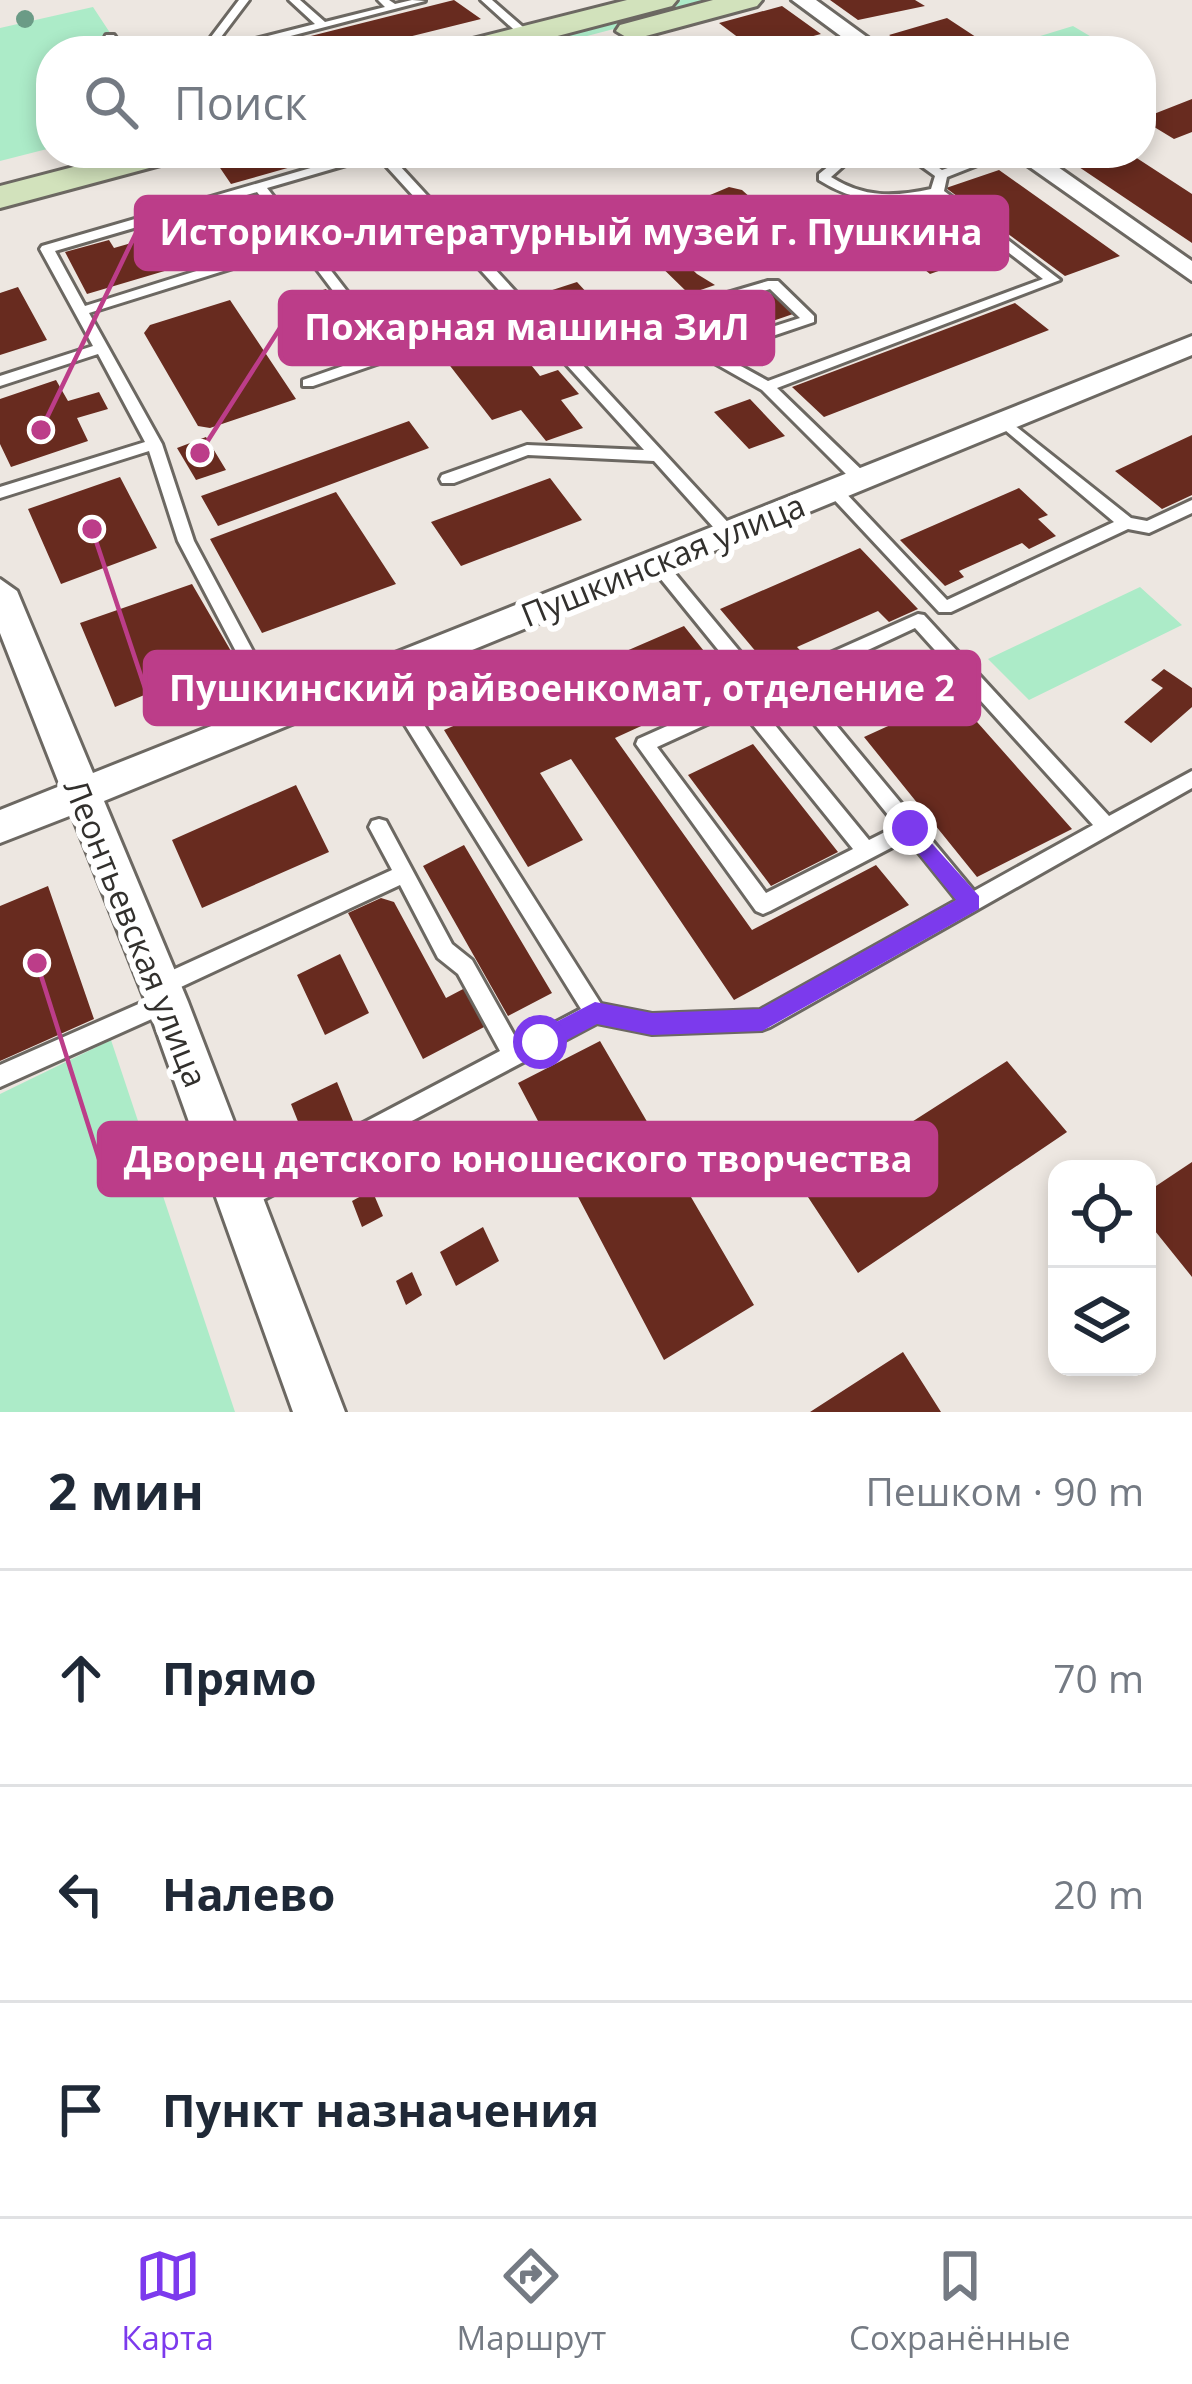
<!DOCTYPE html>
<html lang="ru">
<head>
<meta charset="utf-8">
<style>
  :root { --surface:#fff; --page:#f2f2f3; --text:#1f2937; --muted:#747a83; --line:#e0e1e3; --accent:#7c3aed }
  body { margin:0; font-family:"Open Sans",sans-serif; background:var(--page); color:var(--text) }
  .controls { position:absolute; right:36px; bottom:36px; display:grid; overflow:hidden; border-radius:24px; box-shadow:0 6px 18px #0003 }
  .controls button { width:108px; height:108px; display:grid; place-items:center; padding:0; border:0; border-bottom:3px solid var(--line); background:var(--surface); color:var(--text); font:60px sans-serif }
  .stop { position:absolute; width:36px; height:36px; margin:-27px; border:9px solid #7c3aed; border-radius:50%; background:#fff }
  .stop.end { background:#7c3aed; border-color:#fff; box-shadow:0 3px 12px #0008 }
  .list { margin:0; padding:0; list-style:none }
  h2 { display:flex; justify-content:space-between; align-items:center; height:156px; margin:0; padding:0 48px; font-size:51px }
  h2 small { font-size:39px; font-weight:400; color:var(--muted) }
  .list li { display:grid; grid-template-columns:78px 1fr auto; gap:36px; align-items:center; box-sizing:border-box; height:216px; padding:0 48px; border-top:3px solid var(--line) }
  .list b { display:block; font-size:45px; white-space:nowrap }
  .list em { font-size:39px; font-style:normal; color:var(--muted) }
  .icon { flex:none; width:66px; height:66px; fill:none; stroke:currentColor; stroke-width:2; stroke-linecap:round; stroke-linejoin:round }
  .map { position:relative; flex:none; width:1192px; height:1412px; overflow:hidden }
  .search { position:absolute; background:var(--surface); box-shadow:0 6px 18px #0003; left:36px; right:36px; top:36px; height:132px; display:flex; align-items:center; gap:30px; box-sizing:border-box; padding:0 42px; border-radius:48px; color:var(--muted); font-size:45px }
  .sheet { height:804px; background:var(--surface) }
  nav { display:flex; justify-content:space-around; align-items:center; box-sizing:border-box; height:168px; border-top:3px solid var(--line); background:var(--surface); font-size:33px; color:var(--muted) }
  nav a { display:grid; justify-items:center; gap:6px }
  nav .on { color:var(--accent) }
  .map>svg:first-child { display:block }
  .green { fill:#acebc8 }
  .building { fill:#682b1f }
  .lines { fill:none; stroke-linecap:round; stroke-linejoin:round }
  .lane-casing { stroke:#6c6862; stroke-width:6 }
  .street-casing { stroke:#6c6862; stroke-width:6 }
  .secondary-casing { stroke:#6c6862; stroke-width:6 }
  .lane { fill:#fff; fill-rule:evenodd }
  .street { fill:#fff; fill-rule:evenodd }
  .secondary { fill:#d2e2bc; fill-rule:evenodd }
  .tree { fill:#6b9b86 }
  .route { fill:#7c3aed }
  .labels { text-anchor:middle; stroke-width:12; stroke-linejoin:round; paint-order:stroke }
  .street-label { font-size:33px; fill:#32302d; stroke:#fff }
  .leader { fill:none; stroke:#bc3d89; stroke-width:4.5 }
  .callout-dot { fill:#bc3d89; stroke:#fff; stroke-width:4.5 }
  .callout { fill:#bc3d89; stroke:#bc3d89; stroke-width:4.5 }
  .callout-label { font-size:36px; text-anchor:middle; font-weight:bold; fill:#fff }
</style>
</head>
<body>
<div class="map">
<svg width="1192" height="1412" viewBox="0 0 1192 1412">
  <rect width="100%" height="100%" fill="#ede7e1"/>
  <path class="green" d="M681,0h43l-194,51h-46z
    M93,7l29,44h-71v97l-51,13v-133z
    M1073,26l42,25h-74l-17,-10z
    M1140,587l42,38 -153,75 -41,-41z
    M111,1040l124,372h-235v-318z"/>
  <path class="building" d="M454,0l27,19 -105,26 5,6h-130z
    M830,0h85l10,6 -67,14z
    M782,6l39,28 -65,17 -37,-28z
    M947,18l38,25 -11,3 8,5h-69l-24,-16z
    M668,39l15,12h-54v-1z
    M1192,99v33l-18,7 -33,-20z
    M237,153h100v1l-106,30 -17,-25z
    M1103,153h26l63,41v49l-119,-80z
    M999,170l121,86 -55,20 -119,-88z
    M729,187l13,3 19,17 -13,4 7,6 -32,10 -5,-6 -14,5 -20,-20z
    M258,197l28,38 -199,59 -22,-42 44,-12 5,8 121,-35 -5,-8z
    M967,230l28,21 -65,23 -27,-22z
    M668,246l29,28 18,11 -26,9 -42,-41z
    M577,282l12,13 -37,12 -12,-13z
    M18,287l29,53 -47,15v-62z
    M326,289l27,37 -42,14 -26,-38z
    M772,294l21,20 -78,27 -20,-21z
    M230,300l66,99 -86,29 -12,-2 -54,-93 6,-8z
    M1015,303l34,27 -225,87 -32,-30z
    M501,328l39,48 18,-6 21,24 -18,6 22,28 -37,13 -25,-31 -29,10 -55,-71z
    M56,380l12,21 31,-9 9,17 -31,9 11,23 -77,26 -11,-23v-45z
    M750,399l35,37 -36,13 -35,-37z
    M409,421l20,27 -211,78 -17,-30z
    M1192,435v60l-30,14 -47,-38z
    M206,437l20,33 -30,10 -19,-32z
    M120,477l37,71 -96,36 -33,-75z
    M550,478l32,42 -121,46 -30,-44z
    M1019,488l29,27 -10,4 18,17 -27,13 -7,-6 -63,28 5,6 -19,9 -45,-46z
    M336,492l60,92 -134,49 -52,-94z
    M860,548l58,61 -29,13 -11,-11 -81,36 10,11 -33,15 -54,-64z
    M192,584l43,74 -120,49 -35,-84z
    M684,626l47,59 -116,53 137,192 124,-65 33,40 -175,95 -163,-241 -31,14 43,67 -55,27 -84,-137z
    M1164,669l28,19v19l-41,36 -27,-21 39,-34 -12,-8z
    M954,696l118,133 -95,48 -113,-140z
    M753,744l85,108 -67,34 -83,-111z
    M296,785l33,67 -127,56 -30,-68z
    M464,845l88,148 -44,23 -85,-150z
    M48,886l46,133 -94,42v-155z
    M381,898l13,4 52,96 19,-10 21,38 -63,33 -75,-146z
    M340,954l29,59 -44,22 -28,-60z
    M600,1041l154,264 -90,55 -146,-277z
    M1007,1061l60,71 -209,141 -54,-82z
    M337,1082l16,39 -46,23 -16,-40z
    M1192,1162v115l-45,-56v-29z
    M372,1190l11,26 -21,11 -10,-26z
    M483,1227l16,34 -43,25 -16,-34z
    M412,1272l10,23 -16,10 -10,-24z
    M903,1352l38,60h-131z"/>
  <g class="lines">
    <g class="lane-casing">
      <path id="lane" d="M239,0h10l-28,37 3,10 91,-23 -26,-24h11l25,22 60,-15 -7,-7h11l6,4 17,-4 13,1 -192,50h-19l-3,-14z
        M481,0h11l38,33v4h-8z
        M106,35h8l11,16h-11l-9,-14z
        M857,35l5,3 -1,2 -34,11h-16z
        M362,153h26l161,175 33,-11 47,5 139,-41h10l36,35v6l-95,32 49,27 275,-102 -108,-83c-44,9 -78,8 -116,-16v-6l26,-21h13l-27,24c33,21 63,20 100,12l4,-13 -32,-23h14l25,17 49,-17h17l-61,24 -3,14 116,89 -283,108 91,88 2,4 -2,4h-12l-94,-94 -60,-34 -35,-36 -38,10 -46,-5 -28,10 180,195 2,4 -8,6 -6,-2 -69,-77 -126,-6 -74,28h-12l-2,-4 2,-4 85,-30 117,5 -267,-294 -110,32 127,164v6l-81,28h-10v-6l77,-27 -80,-106 -211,66 73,131 32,97 93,174 -3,5h-12l-94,-179 -29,-90 -149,47v-11l145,-45 -47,-88 -98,32v-10l93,-30 -53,-97 2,-3zM257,192l38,48 -210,66 -30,-55zM770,289l30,29 -90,29 -31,-30z
        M1004,417l127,101 16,3 45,-21v13l-43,20 -21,-4 -177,83h-12l-113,-121 8,-5 6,1 107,113 167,-78 -115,-97v-6z
        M657,557l6,2 102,123 153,-68 6,1 185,201 83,-45v17l-422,239 -8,3 -110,4 -55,-11 -357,189 -8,-4 -4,-8 4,-8 268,-141 -42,-77 -20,-16 -38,-73 -232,108 6,2 4,7 -4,7 -174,78v-22l159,-70 -6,-2 -3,-7 3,-7 239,-109 -23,-43 3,-6 7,-2 7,2 66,123 20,16 46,82 63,-33 -205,-331 -3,-5 3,-5h12l213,336 51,10 108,-4 197,-110 -49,-61 -138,72 -7,3 -7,-3 -120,-167 2,-5 112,-50 -99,-122 -2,-4zM915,628l178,197 -119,66 -162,-195 -19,-11zM776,692l24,14 97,120 -28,14 -113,-138zM740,709l113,140 -87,44 -109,-146z"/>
    </g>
    <g class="street-casing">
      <path id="street" d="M792,0h24l70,51h-25z
        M1010,153h28l154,108v20z
        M1192,336v19l-1088,446 84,201 157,410h-52l-147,-410 -74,-187 -72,28v-33l60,-24 -60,-153v-54l17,12 76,182z"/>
    </g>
    <g class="secondary-casing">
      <path id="secondary" d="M627,0h50l-5,6 -172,45h-52l5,-7z
        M713,0h49l-5,6 -126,34 -15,-9 4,-6z
        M127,153h57l-5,7 -179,48v-22z"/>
    </g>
    <use href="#lane" class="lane"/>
    <use href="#street" class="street"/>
    <use href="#secondary" class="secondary"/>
  </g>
  <circle class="tree" cx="25" cy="19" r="9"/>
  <path class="route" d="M910,819l69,77v13l-217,122 -110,4 -55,-11 -49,26h-17v-15l64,-33 57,11 108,-4 196,-109 -53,-66v-13z"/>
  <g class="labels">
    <g class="street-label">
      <text transform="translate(663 560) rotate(-22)" y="12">Пушкинская улица</text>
      <text transform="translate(136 933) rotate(68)" y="12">Леонтьевская улица</text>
    </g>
  </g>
  <path class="leader" d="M41 430L136 233M200 453L280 328M92 529L145 688M37 963L99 1159"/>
  <g class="callout-dot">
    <circle cx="41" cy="430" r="12"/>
    <circle cx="200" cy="453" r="12"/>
    <circle cx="92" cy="529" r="12"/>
    <circle cx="37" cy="963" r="12"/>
  </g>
  <g class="callout">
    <rect x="136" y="197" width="871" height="72" rx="12"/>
    <rect x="280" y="292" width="493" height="72" rx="12"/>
    <rect x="145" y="652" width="834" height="72" rx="12"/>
    <rect x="99" y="1123" width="837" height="72" rx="12"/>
  </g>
  <g class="callout-label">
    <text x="571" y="245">Историко-литературный музей г. Пушкина</text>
    <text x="527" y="340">Пожарная машина ЗиЛ</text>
    <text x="562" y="701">Пушкинский райвоенкомат, отделение 2</text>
    <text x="518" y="1172">Дворец детского юношеского творчества</text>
  </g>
</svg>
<div class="controls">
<button><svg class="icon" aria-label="locate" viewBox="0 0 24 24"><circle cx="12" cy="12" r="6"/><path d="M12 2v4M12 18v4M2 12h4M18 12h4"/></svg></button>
<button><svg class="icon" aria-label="layers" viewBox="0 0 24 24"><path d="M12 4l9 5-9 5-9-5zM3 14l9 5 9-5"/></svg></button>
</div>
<div class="stop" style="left:540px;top:1042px"></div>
<div class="stop end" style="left:910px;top:828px"></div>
<div class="search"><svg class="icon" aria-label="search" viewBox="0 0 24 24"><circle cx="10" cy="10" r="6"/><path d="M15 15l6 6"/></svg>Поиск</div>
</div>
<section class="sheet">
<h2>2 мин<small>Пешком · 90 m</small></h2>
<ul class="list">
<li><svg class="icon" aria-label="ahead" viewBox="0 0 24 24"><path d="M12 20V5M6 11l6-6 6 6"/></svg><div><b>Прямо</b></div><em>70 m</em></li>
<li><svg class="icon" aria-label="left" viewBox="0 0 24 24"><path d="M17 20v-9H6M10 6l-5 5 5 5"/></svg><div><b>Налево</b></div><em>20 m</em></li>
<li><svg class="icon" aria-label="arrive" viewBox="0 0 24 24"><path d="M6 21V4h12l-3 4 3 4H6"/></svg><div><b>Пункт назначения</b></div></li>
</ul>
</section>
<nav>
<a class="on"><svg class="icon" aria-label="map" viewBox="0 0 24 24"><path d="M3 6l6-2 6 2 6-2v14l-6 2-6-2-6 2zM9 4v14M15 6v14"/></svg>Карта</a>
<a><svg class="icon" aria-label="directions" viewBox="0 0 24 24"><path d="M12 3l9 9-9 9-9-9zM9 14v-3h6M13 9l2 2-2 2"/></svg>Маршрут</a>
<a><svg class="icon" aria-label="saved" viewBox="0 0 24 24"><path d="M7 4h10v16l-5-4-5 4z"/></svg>Сохранённые</a>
</nav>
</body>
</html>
